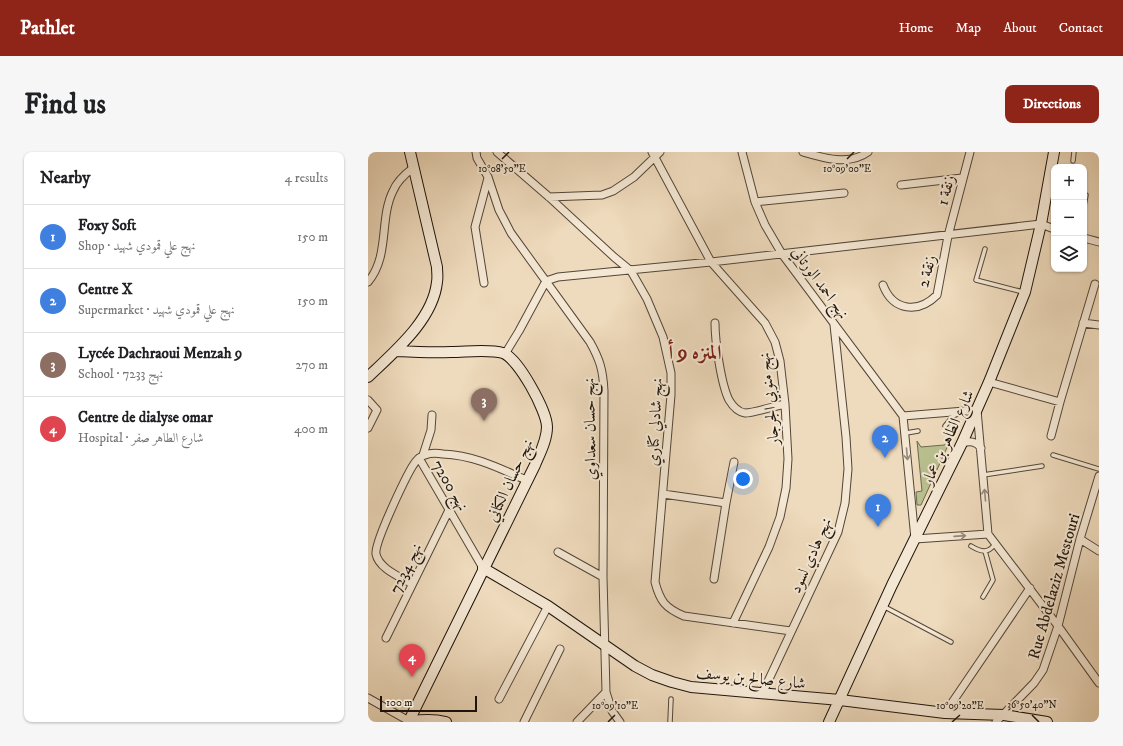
<!DOCTYPE html>
<html lang="en">
<head>
<meta charset="utf-8">
<style>
  :root { --surface:#fff; --page:#f6f6f6; --text:#202124; --muted:#757577; --line:#e0e0e0; --accent:#8f2418 }
  body { margin:0; font-family:"IM FELL DW Pica",Amiri,serif; background:var(--page); color:var(--text) }
  .controls { position:absolute; right:12px; top:12px; display:grid; overflow:hidden; border-radius:8px; box-shadow:0 1px 3px #0004 }
  .controls button { width:36px; height:36px; display:grid; place-items:center; padding:0; border:0; border-bottom:1px solid var(--line); background:var(--surface); color:var(--text); font:20px sans-serif }
  .scale { position:absolute; left:12px; bottom:10px; width:97px; box-sizing:border-box; padding-left:4px; border:2px solid #1f150d; border-top:0; font-size:11px; line-height:14px; white-space:nowrap; color:#1f150d; -webkit-text-stroke:3px #f4e7d3; paint-order:stroke }
  .you { position:absolute; left:375px; top:327px; width:14px; height:14px; margin:-10px; border:3px solid #fff; border-radius:50%; background:#1a73e8; box-shadow:0 0 0 6px #1a73e833 }
  .badge { display:grid; place-items:center; width:26px; height:26px; border-radius:50%; background:var(--accent); color:#fff; font-size:13px; font-weight:700 }
  .pin { position:absolute; translate:-50% -33px; filter:drop-shadow(0 1px 2px #0008) }
  .pin::after { content:''; position:absolute; top:21px; width:14px; height:12px; background:inherit; clip-path:polygon(0 0,100% 0,50% 100%) }
  .list { margin:0; padding:0; list-style:none }
  h2 { display:flex; justify-content:space-between; align-items:center; height:52px; margin:0; padding:0 16px; font-size:17px }
  h2 small { font-size:13px; font-weight:400; color:var(--muted) }
  .list li { display:grid; grid-template-columns:26px 1fr auto; gap:12px; align-items:center; box-sizing:border-box; height:64px; padding:0 16px; border-top:1px solid var(--line) }
  .list b { display:block; font-size:15px; white-space:nowrap }
  .list p { margin:0; font-size:13px; white-space:nowrap; color:var(--muted) }
  .list em { font-size:13px; font-style:normal; color:var(--muted) }
  .icon { flex:none; width:22px; height:22px; fill:none; stroke:currentColor; stroke-width:2; stroke-linecap:round; stroke-linejoin:round }
  .map { position:relative; flex:none; width:731px; height:570px; overflow:hidden; border-radius:8px }
  header { display:flex; align-items:center; gap:24px; box-sizing:border-box; height:56px; padding:0 20px; background:var(--accent); color:#fff }
  header strong { font-size:19px }
  nav { display:flex; gap:22px; margin-inline-start:auto; font-size:14px }
  .intro { display:flex; align-items:center; justify-content:space-between; box-sizing:border-box; height:96px; padding:0 24px }
  h1 { margin:0; font-size:28px }
  .button { padding:10px 18px; border-radius:8px; background:var(--accent); color:#fff; font-size:14px; font-weight:700 }
  main { display:flex; gap:24px; padding:0 24px }
  aside { flex:1; background:var(--surface); border-radius:8px; box-shadow:0 1px 3px #0004 }
  .map>svg:first-child { display:block }
  .green { fill:#b9c090; stroke:#6c6a4e }
  .lines { fill:none; stroke-linecap:round; stroke-linejoin:round }
  .lane-casing { stroke:#534639; stroke-width:5.5 }
  .street-casing { stroke:#534639; stroke-width:9 }
  .secondary-casing { stroke:#1f150d; stroke-width:12 }
  .lane { stroke:#f4e7d3; stroke-width:3.5 }
  .street { stroke:#f4e7d3; stroke-width:7 }
  .secondary { stroke:#f4e7d3; stroke-width:10 }
  .oneway { stroke:#94887a }
  .ticks { fill:none; stroke:#1f150d; stroke-width:1.5 }
  .labels { text-anchor:middle; stroke-width:4; stroke-linejoin:round; paint-order:stroke }
  .street-label { font-size:16px; fill:#1f150d; stroke:#f4e7d3 }
  .district-label { font-size:20px; font-weight:bold; fill:#7a1f14; stroke:#f4e7d3 }
  .ticks-label { font-size:10px; text-anchor:middle; fill:#1f150d; stroke:#f4e7d3; stroke-width:4; stroke-linejoin:round; paint-order:stroke }
</style>
</head>
<body>
<header>
<strong>Pathlet</strong>
<nav><a>Home</a><a>Map</a><a>About</a><a>Contact</a></nav>
</header>
<div class="intro"><h1>Find us</h1><a class="button">Directions</a></div>
<main>
<aside>
<h2>Nearby<small>4 results</small></h2>
<ul class="list">
<li><span class="badge" style="background:#3f7fe0">1</span><div><b>Foxy Soft</b><p>Shop · نهج علي قمودي شهيد</p></div><em>150 m</em></li>
<li><span class="badge" style="background:#3f7fe0">2</span><div><b>Centre X</b><p>Supermarket · نهج علي قمودي شهيد</p></div><em>150 m</em></li>
<li><span class="badge" style="background:#8d6e63">3</span><div><b>Lycée Dachraoui Menzah 9</b><p>School · نهج 7233</p></div><em>270 m</em></li>
<li><span class="badge" style="background:#e0444e">4</span><div><b>Centre de dialyse omar</b><p>Hospital · شارع الطاهر صفر</p></div><em>400 m</em></li>
</ul>
</aside>
<div class="map">
<svg width="731" height="570" viewBox="0 0 731 570">
  <rect width="100%" height="100%" fill="#eedabc"/>
  <filter id="stains"><feTurbulence type="fractalNoise" baseFrequency=".005" numOctaves="4"/><feColorMatrix values="0 0 0 0 .2 0 0 0 0 .09 0 0 0 0 .02 0 0 0 .5 -.17"/></filter>
  <radialGradient id="worn" r=".72"><stop offset=".6" stop-color="#630" stop-opacity="0"/><stop offset="1" stop-color="#630" stop-opacity=".3"/></radialGradient>
  <path class="green" d="M549,289l4,6 23,-2 6,-4 -29,64h-4l-1,-13 6,-1z"/>
  <g class="lines">
    <g class="lane-casing">
      <path id="lane" d="M705,9l1,-9
        M716,54l2,-11
        M617,97l-9,31 47,12
        M577,274l8,-10 5,-2
        M538,281l12,-2
        M685,303l46,14
        M615,323l59,-9
        M603,394c10,6 17,8 24,-2
        M615,445l10,-17 -8,-29
        M515,454l68,36
        M302,570l1,-23"/>
    </g>
    <g class="street-casing">
      <path id="street" d="M108,0l1,6 11,19 11,33 12,23 79,109c10,18 13,28 14,49l-1,186 3,115 6,19 8,11
        M129,0l52,45 65,60 17,14 16,28 16,38 8,36v22l-16,187c5,19 10,26 29,34l107,15
        M284,0l59,110 54,61 10,19 5,19 5,43 3,55 -2,29 -6,29 -11,30 -36,76
        M374,0l13,50 10,23 17,29 121,162 12,123 73,-5
        M435,0c20,6 46,14 65,0
        M533,33l61,-7
        M181,45l53,-2 11,-4 21,-14 26,-25
        M387,50l89,-9
        M716,86l15,4
        M0,130c22,-26 11,-63 25,-91 4,-10 12,-17 20,-23
        M116,131l-9,-56 13,-49
        M515,133c10,26 35,29 54,10l11,-59 22,-84
        M347,171c0,18 6,61 14,77 3,5 9,12 16,13 8,0 30,-7 40,-9
        M715,171l16,2
        M137,202l14,-23 27,-50 12,-4 153,-15 330,-38 13,5
        M621,230l71,20
        M0,248l9,10 -9,18
        M535,264l74,-6 11,124 70,92 41,57
        M683,284l9,-34 35,-118
        M594,291c8,-2 14,-2 19,5
        M55,303l8,-25 1,-15
        M51,306l64,110
        M295,342l63,9
        M712,387l19,12
        M190,400l45,25
        M346,427l12,-76 8,-41
        M44,432c-11,-7 -33,-15 -36,-30 -2,-11 29,-75 36,-87 3,-5 7,-11 13,-12 5,-2 12,-2 18,-1 30,1 56,14 83,26
        M18,486l63,-128
        M394,542l76,-162 7,-29 3,-34 -2,-32 -12,-112
        M0,546l41,23v1
        M131,547l49,-93
        M577,561l85,-125
        M156,570l36,-73
        M209,570l29,-30
        M628,570l38,-39 9,-13 15,-44 22,-87 19,-63"/>
    </g>
    <g class="secondary-casing">
      <path id="secondary" d="M29,199c18,1 36,2 54,1 15,0 38,-3 52,1 15,5 44,58 44,74 0,13 -7,26 -12,38l-126,256
        M0,225c26,-25 65,-57 69,-95 1,-5 0,-10 0,-15l-27,-115
        M115,416l65,38 87,60 17,9 20,7 19,5 149,13 105,13 59,2 43,7
        M41,569c13,-1 24,-2 37,1
        M461,570l63,-137 70,-142 27,-61 36,-90 16,-68 13,-72"/>
    </g>
    <use href="#lane" class="lane"/>
    <use href="#street" class="street"/>
    <use href="#secondary" class="secondary"/>
  </g>
  <defs><path id="oneway-shaft" d="M-6 0H5M1.5-3L5.5 0L1.5 3" fill="none" stroke-width="1.6" stroke-linecap="round" stroke-linejoin="round"/></defs>
  <g class="oneway">
    <use href="#oneway-shaft" transform="translate(539 302) rotate(85)"/>
    <use href="#oneway-shaft" transform="translate(617 343) rotate(-95)"/>
    <use href="#oneway-shaft" transform="translate(592 384) rotate(-4)"/>
  </g>
  <path class="ticks" d="M134,7l7,-7M479,7l7,-7M664,563l7,7M240,570l7,-7M584,570l8,-7"/>
  <g class="labels">
    <g class="street-label">
      <text transform="translate(577 38) rotate(-76)" y="6">زنقة 1</text>
      <text transform="translate(558 119) rotate(-76)" y="6">زنقة 2</text>
      <text transform="translate(453 130) rotate(54)" y="6">نهج احمد الورتاني</text>
      <text transform="translate(400 247) rotate(-96)" y="6">نهج منوبي الجرجار</text>
      <text transform="translate(286 270) rotate(-87)" y="6">نهج شادلي كتاري</text>
      <text transform="translate(221 277) rotate(-91)" y="6">نهج حسان سعداوي</text>
      <text transform="translate(579 285) rotate(-65)" y="6">شارع الطاهر بن عمار</text>
      <text transform="translate(141 328) rotate(-65)" y="6">نهج حسان الكناني</text>
      <text transform="translate(83 333) rotate(60)" y="6">نهج 7200</text>
      <text transform="translate(442 403) rotate(-66)" y="6">نهج هادي لسود</text>
      <text transform="translate(37 416) rotate(-64)" y="6">نهج 7234</text>
      <text transform="translate(685 434) rotate(-74)" y="6">Rue Abdelaziz Mestouri</text>
      <text transform="translate(383 525) rotate(6)" y="6">شارع صالح بن يوسف</text>
    </g>
    <g class="district-label">
      <text x="327" y="207">المنزه 9 أ</text>
    </g>
  </g>
  <g class="ticks-label">
    <text x="134" y="20">10°08'50"E</text>
    <text x="479" y="20">10°09'00"E</text>
    <text x="664" y="556">36°50'40"N</text>
    <text x="247" y="557">10°09'10"E</text>
    <text x="592" y="557">10°09'20"E</text>
  </g>
  <rect width="100%" height="100%" filter="url(#stains)"/>
  <rect width="100%" height="100%" fill="url(#worn)"/>
</svg>
<div class="controls">
<button>+</button>
<button>−</button>
<button><svg class="icon" aria-label="layers" viewBox="0 0 24 24"><path d="M12 4l9 5-9 5-9-5zM3 14l9 5 9-5"/></svg></button>
</div>
<div class="scale">100 m</div>
<div class="you"></div>
<div class="pin badge" style="left:510px;top:375px;background:#3f7fe0">1</div>
<div class="pin badge" style="left:517px;top:306px;background:#3f7fe0">2</div>
<div class="pin badge" style="left:116px;top:269px;background:#8d6e63">3</div>
<div class="pin badge" style="left:44px;top:525px;background:#e0444e">4</div>
</div>
</main>
</body>
</html>
